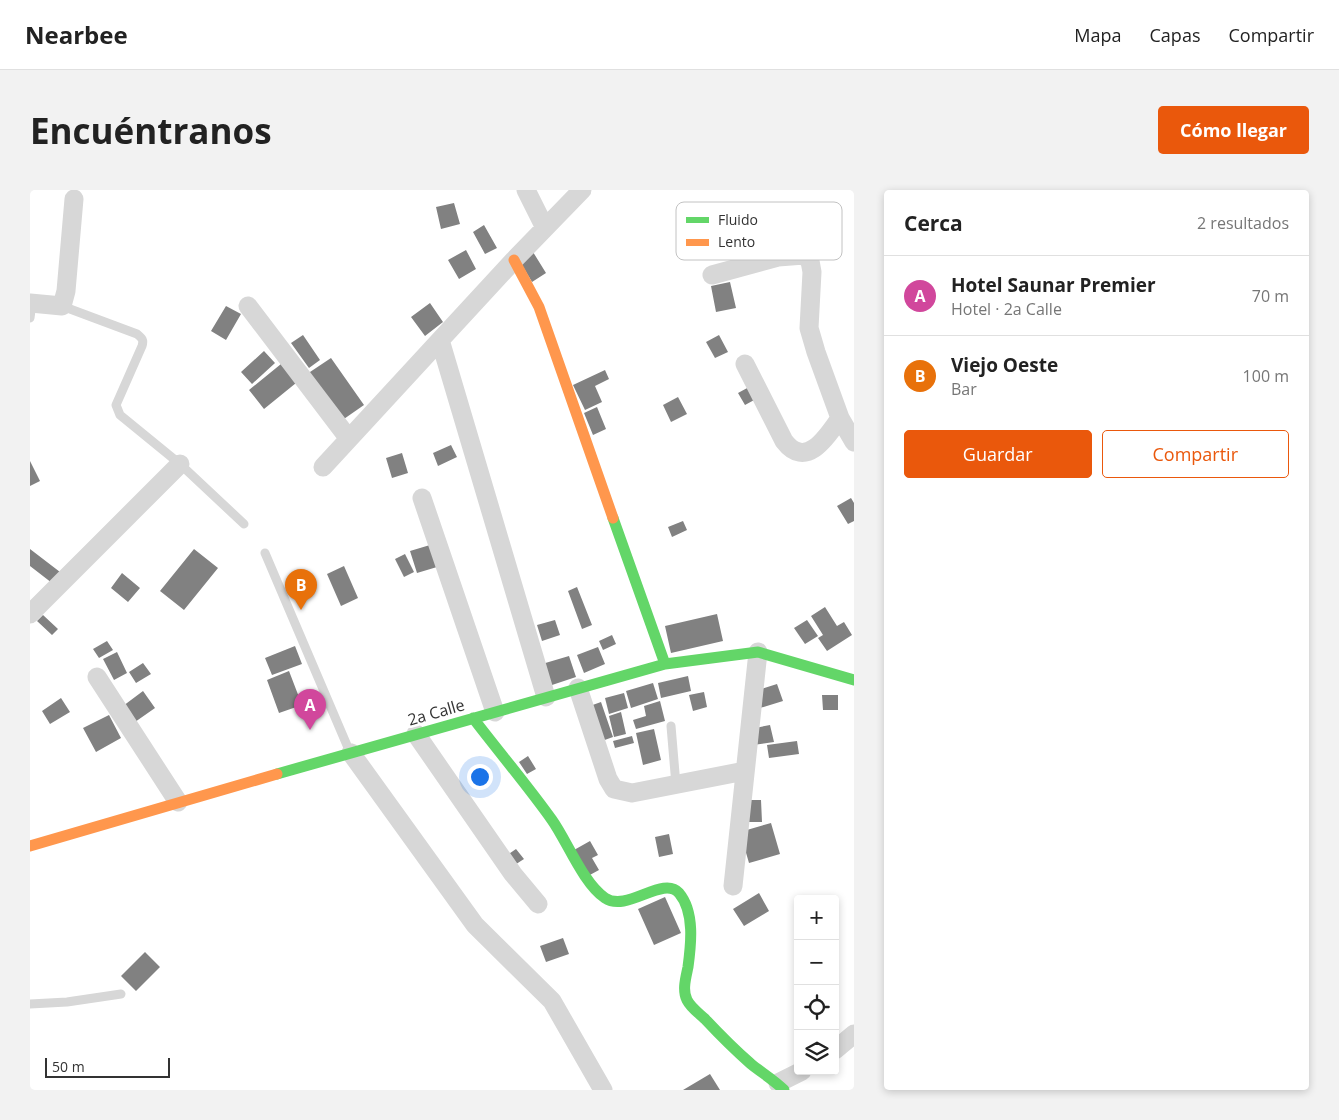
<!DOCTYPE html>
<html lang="es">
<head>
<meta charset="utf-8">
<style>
  :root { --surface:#fff; --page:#f2f2f2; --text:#222; --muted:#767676; --line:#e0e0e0; --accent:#ea580c }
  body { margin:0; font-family:"Open Sans",sans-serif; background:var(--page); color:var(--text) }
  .controls { position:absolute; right:15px; bottom:15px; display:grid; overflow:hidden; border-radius:5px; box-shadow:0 2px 8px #0003 }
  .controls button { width:45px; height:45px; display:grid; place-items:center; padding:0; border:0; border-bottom:1px solid var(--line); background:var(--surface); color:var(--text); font:25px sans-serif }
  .scale { position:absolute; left:15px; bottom:12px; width:125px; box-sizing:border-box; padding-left:5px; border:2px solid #333; border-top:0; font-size:14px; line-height:18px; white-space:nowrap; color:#333; -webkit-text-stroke:4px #fff; paint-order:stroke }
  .you { position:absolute; left:449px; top:586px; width:18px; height:18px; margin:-12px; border:4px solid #fff; border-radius:50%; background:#1a73e8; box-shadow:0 0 0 8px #1a73e833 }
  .badge { display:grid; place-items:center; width:32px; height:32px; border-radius:50%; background:var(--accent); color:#fff; font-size:16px; font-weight:700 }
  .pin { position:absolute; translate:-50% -41px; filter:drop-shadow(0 1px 2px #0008) }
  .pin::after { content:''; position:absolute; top:26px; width:18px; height:15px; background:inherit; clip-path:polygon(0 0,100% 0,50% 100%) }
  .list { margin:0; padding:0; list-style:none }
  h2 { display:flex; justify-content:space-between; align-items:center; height:65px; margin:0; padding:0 20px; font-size:21px }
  h2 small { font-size:16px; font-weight:400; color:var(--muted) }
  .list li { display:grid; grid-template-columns:32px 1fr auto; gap:15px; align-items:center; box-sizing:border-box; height:80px; padding:0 20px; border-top:1px solid var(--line) }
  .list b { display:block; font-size:19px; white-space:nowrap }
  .list p { margin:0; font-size:16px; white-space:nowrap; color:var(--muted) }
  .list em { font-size:16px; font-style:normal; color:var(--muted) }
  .actions { display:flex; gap:10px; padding:15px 20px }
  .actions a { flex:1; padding:11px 0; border:1px solid var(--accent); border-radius:5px; text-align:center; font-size:18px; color:var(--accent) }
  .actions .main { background:var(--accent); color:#fff }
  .icon { flex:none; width:28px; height:28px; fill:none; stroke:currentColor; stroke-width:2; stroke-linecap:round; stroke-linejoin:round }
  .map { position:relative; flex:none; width:824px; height:900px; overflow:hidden; border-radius:5px }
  header { display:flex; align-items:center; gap:30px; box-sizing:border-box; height:70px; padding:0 25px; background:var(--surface); border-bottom:1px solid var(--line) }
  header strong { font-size:24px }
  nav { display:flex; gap:28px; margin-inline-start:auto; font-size:18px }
  .intro { display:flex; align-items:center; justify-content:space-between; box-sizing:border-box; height:120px; padding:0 30px }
  h1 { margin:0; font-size:35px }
  .button { padding:12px 22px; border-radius:5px; background:var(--accent); color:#fff; font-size:18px; font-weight:700 }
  main { display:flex; gap:30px; padding:0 30px }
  aside { flex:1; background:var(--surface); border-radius:5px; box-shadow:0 2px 8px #0003 }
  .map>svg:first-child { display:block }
  .building { fill:#818181 }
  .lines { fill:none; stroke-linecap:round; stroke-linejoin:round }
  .lane { stroke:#d7d7d7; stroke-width:9 }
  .street { stroke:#d7d7d7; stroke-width:19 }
  .fast { stroke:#63d668; stroke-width:11 }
  .slow { stroke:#ff974d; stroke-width:11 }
  .labels { text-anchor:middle; stroke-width:5; stroke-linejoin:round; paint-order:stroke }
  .street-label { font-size:16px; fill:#333; stroke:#fff }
  .key { fill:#fff; stroke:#c2c2c2; stroke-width:1 }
  .key-label { font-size:14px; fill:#333 }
</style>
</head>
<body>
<header>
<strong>Nearbee</strong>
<nav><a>Mapa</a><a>Capas</a><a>Compartir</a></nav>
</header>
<div class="intro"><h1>Encuéntranos</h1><a class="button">Cómo llegar</a></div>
<main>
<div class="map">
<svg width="824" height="900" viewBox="0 0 824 900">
  <rect width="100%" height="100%" fill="#fff"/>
  <path class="building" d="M424,13l6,21 -19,5 -5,-22z
    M454,35l13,23 -12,6 -12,-22z
    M436,60l10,19 -17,10 -11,-19z
    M503,62l13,21 -14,9 -13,-22z
    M700,92l6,26 -20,4 -5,-26z
    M400,113l13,19 -18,14 -14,-19z
    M196,116l15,8 -15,26 -15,-9z
    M273,145l17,25 -11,8 -18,-25z
    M689,145l9,17 -13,6 -9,-16z
    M234,161l11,12 -23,21 -11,-12z
    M301,168l33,47 -23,16 -34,-47z
    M251,174l15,19 -32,26 -15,-19z
    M575,180l4,9 -14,7 7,16 -17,8 -12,-25z
    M719,197l7,12 -11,6 -7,-12z
    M648,207l9,17 -16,8 -8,-17z
    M567,217l9,22 -13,6 -9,-22z
    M421,255l6,12 -19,9 -5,-13z
    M372,263l6,20 -16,5 -6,-20z
    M0,271l10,20 -10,5z
    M821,308l3,5v18l-6,3 -11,-18z
    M653,331l4,9 -15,7 -4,-10z
    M400,355l7,22 -20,6 -7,-22z
    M0,359l30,23 -8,11 -22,-17z
    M164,359l24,19 -34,42 -24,-19z
    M375,364l9,18 -10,5 -9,-18z
    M314,376l14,32 -17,8 -14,-32z
    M92,383l18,15 -12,14 -17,-14z
    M547,397l15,38 -10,4 -14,-38z
    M795,417l12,19 7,-4 8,13 -25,16 -9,-13 5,-3 -12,-19z
    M687,424l6,27 -52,12 -6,-27z
    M13,425l15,14 -6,6 -15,-14z
    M525,430l5,15 -18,6 -5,-16z
    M777,430l11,16 -13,8 -11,-16z
    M582,445l4,9 -13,6 -4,-9z
    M77,451l6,9 -14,8 -6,-9z
    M265,456l7,18 -30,11 -7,-17z
    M568,457l7,17 -21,9 -7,-18z
    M87,462l10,21 -13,7 -11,-21z
    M539,466l7,21 -27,9 -7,-22z
    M113,473l8,11 -15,9 -7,-11z
    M259,481l13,34 -23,8 -12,-33z
    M658,486l3,15 -30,7 -3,-15z
    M623,493l5,16 -27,9 -5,-17z
    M747,494l6,17 -23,7 -5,-17z
    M113,501l12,17 -20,14 -12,-16z
    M674,502l3,15 -14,4 -4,-16z
    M594,503l4,15 -19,6 -4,-16z
    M792,505h16v15h-15z
    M31,508l9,14 -20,12 -8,-13z
    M630,511l5,20 -29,8 -3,-9 13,-4 -2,-10z
    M571,512l12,35 -14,5 -12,-35z
    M591,522l5,22 -12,3 -5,-21z
    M79,525l12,23 -25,14 -13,-24z
    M740,535l4,17 -21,3 -3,-16z
    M624,539l7,31 -18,5 -7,-32z
    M602,546l2,7 -19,5 -2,-7z
    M767,551l2,13 -30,4 -2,-13z
    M498,566l8,13 -9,5 -8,-12z
    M719,610h12l1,22h-13z
    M741,633l9,31 -31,9 -9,-31z
    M639,644l4,20 -14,3 -4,-20z
    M560,651l8,14 -6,3 7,12 -11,6 -14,-26z
    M486,659l8,10 -14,9 -7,-10z
    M729,703l10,18 -25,15 -11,-17z
    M635,707l16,36 -27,12 -16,-36z
    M533,748l6,16 -23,8 -6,-16z
    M115,762l15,15 -24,24 -15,-15z
    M680,884l10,16h-37z"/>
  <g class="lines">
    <path class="lane" d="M32,116l75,28c5,4 7,6 5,12l-26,59 4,10 60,49 64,60
      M0,128l2,-15
      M235,363l84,197
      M641,536l5,59
      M0,814l37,-2 54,-8"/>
    <path class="street" d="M496,0l19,38
      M682,85l66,-18 26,-2 6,6 2,11 -3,56 7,24 24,66c-13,19 -34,52 -56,23l-39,-77
      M0,113l32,3 4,-15 8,-92
      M218,116l101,133
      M410,150l106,357
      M810,228l14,24
      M293,277l191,-207 68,-70
      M392,308l73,214
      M0,424l150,-150
      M67,487l81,125
      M548,498l30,91 6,10 18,4 113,-22
      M386,544l97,140 25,30
      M321,563l124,172 77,76 51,89
      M703,696l25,-234
      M805,860l19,-16
      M748,893l24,-12"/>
    <path class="fast" d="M583,328l52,146
      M443,528c26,34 54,67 79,102 15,21 31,63 53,78 22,15 58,-23 74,-5 16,19 12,52 9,74 -2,10 -6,23 -1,33 4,8 13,14 18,19 15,16 30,31 46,45 11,9 23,16 33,26
      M247,584l388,-110 93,-12 96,28"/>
    <path class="slow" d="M484,70l25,47 74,211
      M0,656l247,-72"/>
  </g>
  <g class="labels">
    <g class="street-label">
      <text transform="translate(406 522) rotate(-16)" y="6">2a Calle</text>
    </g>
  </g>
  <rect x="646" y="12" width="166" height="58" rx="8" class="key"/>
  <rect x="656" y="27" width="23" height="6" fill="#63d668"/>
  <rect x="656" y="49" width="23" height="7" fill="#ff974d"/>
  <g class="key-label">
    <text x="688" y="35">Fluido</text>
    <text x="688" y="57">Lento</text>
  </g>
</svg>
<div class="controls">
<button>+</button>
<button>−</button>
<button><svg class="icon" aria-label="locate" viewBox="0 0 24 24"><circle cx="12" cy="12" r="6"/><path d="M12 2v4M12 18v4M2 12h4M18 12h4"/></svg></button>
<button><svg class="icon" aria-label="layers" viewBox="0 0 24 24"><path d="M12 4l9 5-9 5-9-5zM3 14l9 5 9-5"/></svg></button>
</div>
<div class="scale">50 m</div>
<div class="you"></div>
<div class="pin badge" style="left:280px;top:540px;background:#d1479c">A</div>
<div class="pin badge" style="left:271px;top:420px;background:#e8710a">B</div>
</div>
<aside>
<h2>Cerca<small>2 resultados</small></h2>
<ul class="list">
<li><span class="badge" style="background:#d1479c">A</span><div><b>Hotel Saunar Premier</b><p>Hotel · 2a Calle</p></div><em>70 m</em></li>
<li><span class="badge" style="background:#e8710a">B</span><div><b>Viejo Oeste</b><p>Bar</p></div><em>100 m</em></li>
</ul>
<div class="actions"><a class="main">Guardar</a><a>Compartir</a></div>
</aside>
</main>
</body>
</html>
